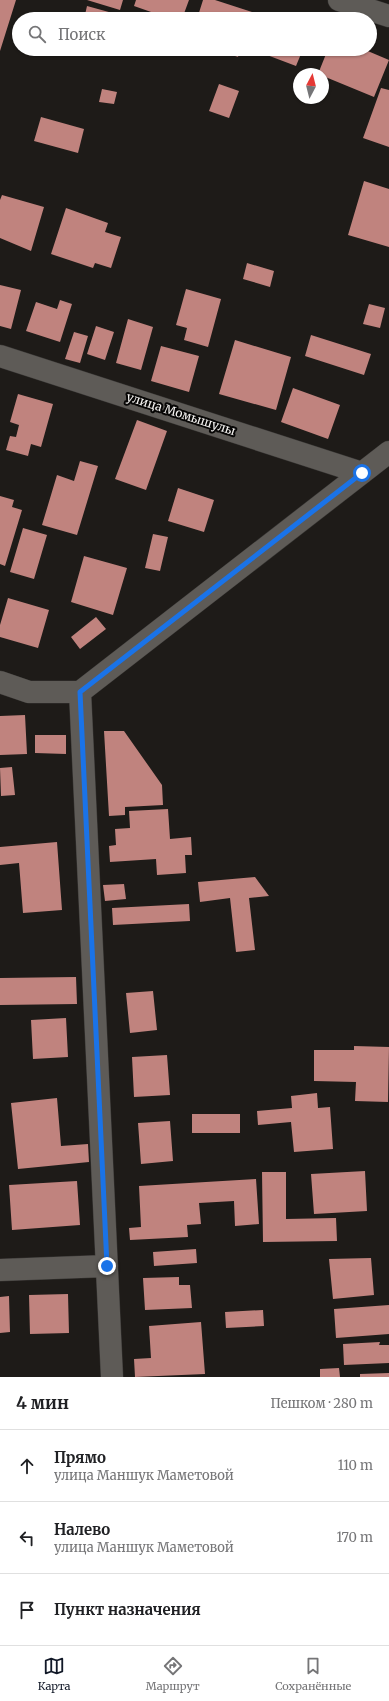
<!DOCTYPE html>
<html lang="ru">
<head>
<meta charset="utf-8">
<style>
  :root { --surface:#fff; --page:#f6f6f6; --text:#202124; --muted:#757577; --line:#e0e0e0; --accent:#111827 }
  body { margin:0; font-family:Merriweather,serif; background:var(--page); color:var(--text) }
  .compass { position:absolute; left:293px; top:68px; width:36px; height:36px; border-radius:50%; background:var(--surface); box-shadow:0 1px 3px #0004; rotate:7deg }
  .stop { position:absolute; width:12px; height:12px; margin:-9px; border:3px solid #1a73e8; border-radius:50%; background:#fff }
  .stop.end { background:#1a73e8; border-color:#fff; box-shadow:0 1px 4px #0008 }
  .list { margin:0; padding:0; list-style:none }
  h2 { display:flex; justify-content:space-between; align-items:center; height:52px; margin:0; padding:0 16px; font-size:17px }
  h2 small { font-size:13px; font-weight:400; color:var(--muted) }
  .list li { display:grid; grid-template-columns:26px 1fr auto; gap:12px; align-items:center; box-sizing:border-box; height:72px; padding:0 16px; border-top:1px solid var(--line) }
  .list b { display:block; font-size:15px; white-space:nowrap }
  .list p { margin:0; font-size:13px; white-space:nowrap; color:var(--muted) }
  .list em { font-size:13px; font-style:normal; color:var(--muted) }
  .icon { flex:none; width:22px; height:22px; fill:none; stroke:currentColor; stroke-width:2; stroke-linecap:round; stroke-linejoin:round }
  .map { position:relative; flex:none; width:389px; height:1377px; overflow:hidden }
  .search { position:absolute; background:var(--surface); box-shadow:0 1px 3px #0004; left:12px; right:12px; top:12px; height:44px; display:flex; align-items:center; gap:10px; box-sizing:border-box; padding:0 14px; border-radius:22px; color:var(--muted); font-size:15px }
  .sheet { height:268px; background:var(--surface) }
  nav { display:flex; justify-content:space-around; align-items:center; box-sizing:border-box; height:56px; border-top:1px solid var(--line); background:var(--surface); font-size:11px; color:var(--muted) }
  nav a { display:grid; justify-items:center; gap:2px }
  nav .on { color:var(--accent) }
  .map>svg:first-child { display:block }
  .building { fill:#c0837e }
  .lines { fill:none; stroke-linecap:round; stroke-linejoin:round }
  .minor-casing { stroke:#373533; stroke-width:23 }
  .minor { stroke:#5e5b57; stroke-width:22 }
  .route { stroke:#1a73e8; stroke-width:5 }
  .labels { text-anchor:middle; stroke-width:4; stroke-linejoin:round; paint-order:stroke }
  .street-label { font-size:12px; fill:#f5f3f1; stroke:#070605 }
</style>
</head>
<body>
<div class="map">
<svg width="389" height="1377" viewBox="0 0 389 1377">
  <rect width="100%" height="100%" fill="#1e1b18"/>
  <path class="building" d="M0,0h16l-16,51z
    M87,0h36l-3,10z
    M136,0h53l-7,19h-11l-37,-13z
    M203,0h12l37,12 -2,7h-53z
    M87,6l40,11v2h-43z
    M44,49h16l-1,5z
    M215,49h25l-2,8z
    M260,49h43l-7,17 -37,-14z
    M328,49h35l26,11 -15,37 -51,-21v-2h-5z
    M219,84l20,7 -10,27 -20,-7z
    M381,88l8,2v57l-26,-9z
    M102,89l15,3 -3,12 -15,-2z
    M41,117l43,12 -6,24 -44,-12z
    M364,181l25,8v58l-41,-12z
    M2,195l42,12 -13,44 -31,-13v-38z
    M66,208l42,15 -3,9 16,5 -10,31 -16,-5 -2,5 -42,-14z
    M247,263l27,8 -4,16 -27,-8z
    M0,285l21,5 -10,39 -11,-3z
    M186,289l35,10 -13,48 -24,-7 3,-12 -11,-3z
    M60,300l12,4 -12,38 -34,-11 10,-29 21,7z
    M369,304l16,4 -5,20 -17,-4z
    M128,319l25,8 -12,43 -25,-7z
    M96,326l18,6 -9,28 -18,-6z
    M74,332l14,4 -8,27 -15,-4z
    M311,335l60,19 -7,21 -59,-19z
    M235,340l56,17 -15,53 -57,-16z
    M161,346l38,10 -10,36 -38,-11z
    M293,388l47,17 -12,34 -47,-17z
    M18,394l35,10 -12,43 -10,-3 -3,12 -22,-6 4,-14 6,1 3,-12 -9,-3z
    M137,420l30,11 -21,59 -31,-11z
    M80,461l18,5 -21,69 -35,-10 15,-50 17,6z
    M178,488l36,12 -10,32 -36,-11z
    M0,496l14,4 -2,7 10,3 -17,56 -5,-2z
    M23,528l24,7 -13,44 -24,-7z
    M153,534l15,3 -8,34 -15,-3z
    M84,556l43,12 -14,47 -42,-13z
    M8,598l41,12 -11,38 -38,-11v-12z
    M96,617l10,12 -26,20 -9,-12z
    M25,715l2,39 -27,1v-39z
    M104,731h20l38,54 1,20 -38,2v8l-16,1z
    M35,735h31v19l-31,-1z
    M12,767l3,28 -14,1 -1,-28z
    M168,809l2,30 21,-2 1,18h-7l1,18 -29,2 -1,-16 -46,3 -1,-16 7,-1 -1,-16 15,-1 -1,-17z
    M57,842l5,68 -39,3 -4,-50 -19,2v-18z
    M255,877l14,19 -20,2 6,52 -19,2 -6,-54 -30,4 -2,-20z
    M124,884l2,15 -21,2 -2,-16z
    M189,904l1,17 -77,4 -1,-17z
    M76,977l1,27 -77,1v-27z
    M153,991l4,39 -27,3 -4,-40z
    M66,1018l2,39 -35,2 -2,-39z
    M354,1046l35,1 -1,55 -33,-1 1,-19 -42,-1v-31h40z
    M167,1055l3,40 -36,2 -2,-40z
    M317,1093l1,15 12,-1 3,42 -39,3 -3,-30 -33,3 -1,-14 35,-3 -1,-12z
    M57,1098l4,48 27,-2 1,18 -71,7 -7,-66z
    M192,1114h48v19h-48z
    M170,1121l3,40 -32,3 -3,-41z
    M365,1171l2,40 -53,3 -3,-40z
    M262,1172h24v47l50,-1 1,23 -74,1z
    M256,1179l3,45 -24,2 -1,-25 -35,2 2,21 -14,1 1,12 -58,3 -1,-12 12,-1 -2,-41z
    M77,1181l3,44 -68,5 -3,-45z
    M196,1249l1,14 -43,3 -1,-14z
    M371,1258l3,37 -41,4 -4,-40z
    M179,1277v8h11l2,23 -47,2 -2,-32z
    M68,1294l1,39 -39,1 -1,-39z
    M9,1296l1,36 -10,1v-36z
    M389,1305v29l-53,4 -2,-29z
    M263,1310l1,16 -38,2 -1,-16z
    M201,1322l4,52 -70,3 -1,-18 17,-1 -2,-32z
    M380,1342l-1,3h10v18l-45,2 -1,-21z
    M339,1368l1,9h-20v-8z
    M389,1373v4h-29v-3z"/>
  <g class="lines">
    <g class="minor-casing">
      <path id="minor" d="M339,0l50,16
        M0,356l362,117
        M0,682l29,10h51
        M80,692l32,685
        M80,692l309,-240
        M0,1270l107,-4"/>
    </g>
    <use href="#minor" class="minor"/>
  </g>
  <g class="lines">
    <path class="route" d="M107,1266l-27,-574 282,-219"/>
  </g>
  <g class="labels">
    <g class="street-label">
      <text transform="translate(181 414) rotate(18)" y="4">улица Момышулы</text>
    </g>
  </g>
</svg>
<svg class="compass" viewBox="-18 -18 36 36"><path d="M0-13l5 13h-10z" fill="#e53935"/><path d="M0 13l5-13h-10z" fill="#757577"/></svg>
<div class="stop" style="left:362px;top:473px"></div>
<div class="stop end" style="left:107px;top:1266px"></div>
<div class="search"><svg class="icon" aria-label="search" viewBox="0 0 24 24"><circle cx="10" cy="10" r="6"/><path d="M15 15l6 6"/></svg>Поиск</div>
</div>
<section class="sheet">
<h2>4 мин<small>Пешком · 280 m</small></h2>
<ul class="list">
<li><svg class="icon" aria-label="ahead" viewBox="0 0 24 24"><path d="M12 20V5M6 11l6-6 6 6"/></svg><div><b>Прямо</b><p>улица Маншук Маметовой</p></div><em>110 m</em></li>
<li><svg class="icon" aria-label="left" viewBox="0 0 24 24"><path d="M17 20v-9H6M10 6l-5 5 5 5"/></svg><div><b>Налево</b><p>улица Маншук Маметовой</p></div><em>170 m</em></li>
<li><svg class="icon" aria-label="arrive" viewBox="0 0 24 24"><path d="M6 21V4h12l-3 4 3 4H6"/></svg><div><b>Пункт назначения</b></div></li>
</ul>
</section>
<nav>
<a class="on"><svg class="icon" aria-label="map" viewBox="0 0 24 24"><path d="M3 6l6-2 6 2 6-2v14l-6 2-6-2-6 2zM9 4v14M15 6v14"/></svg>Карта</a>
<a><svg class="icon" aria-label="directions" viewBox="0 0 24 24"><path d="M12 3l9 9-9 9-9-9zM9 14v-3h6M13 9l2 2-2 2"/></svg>Маршрут</a>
<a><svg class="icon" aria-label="saved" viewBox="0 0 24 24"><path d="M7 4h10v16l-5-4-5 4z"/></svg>Сохранённые</a>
</nav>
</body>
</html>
